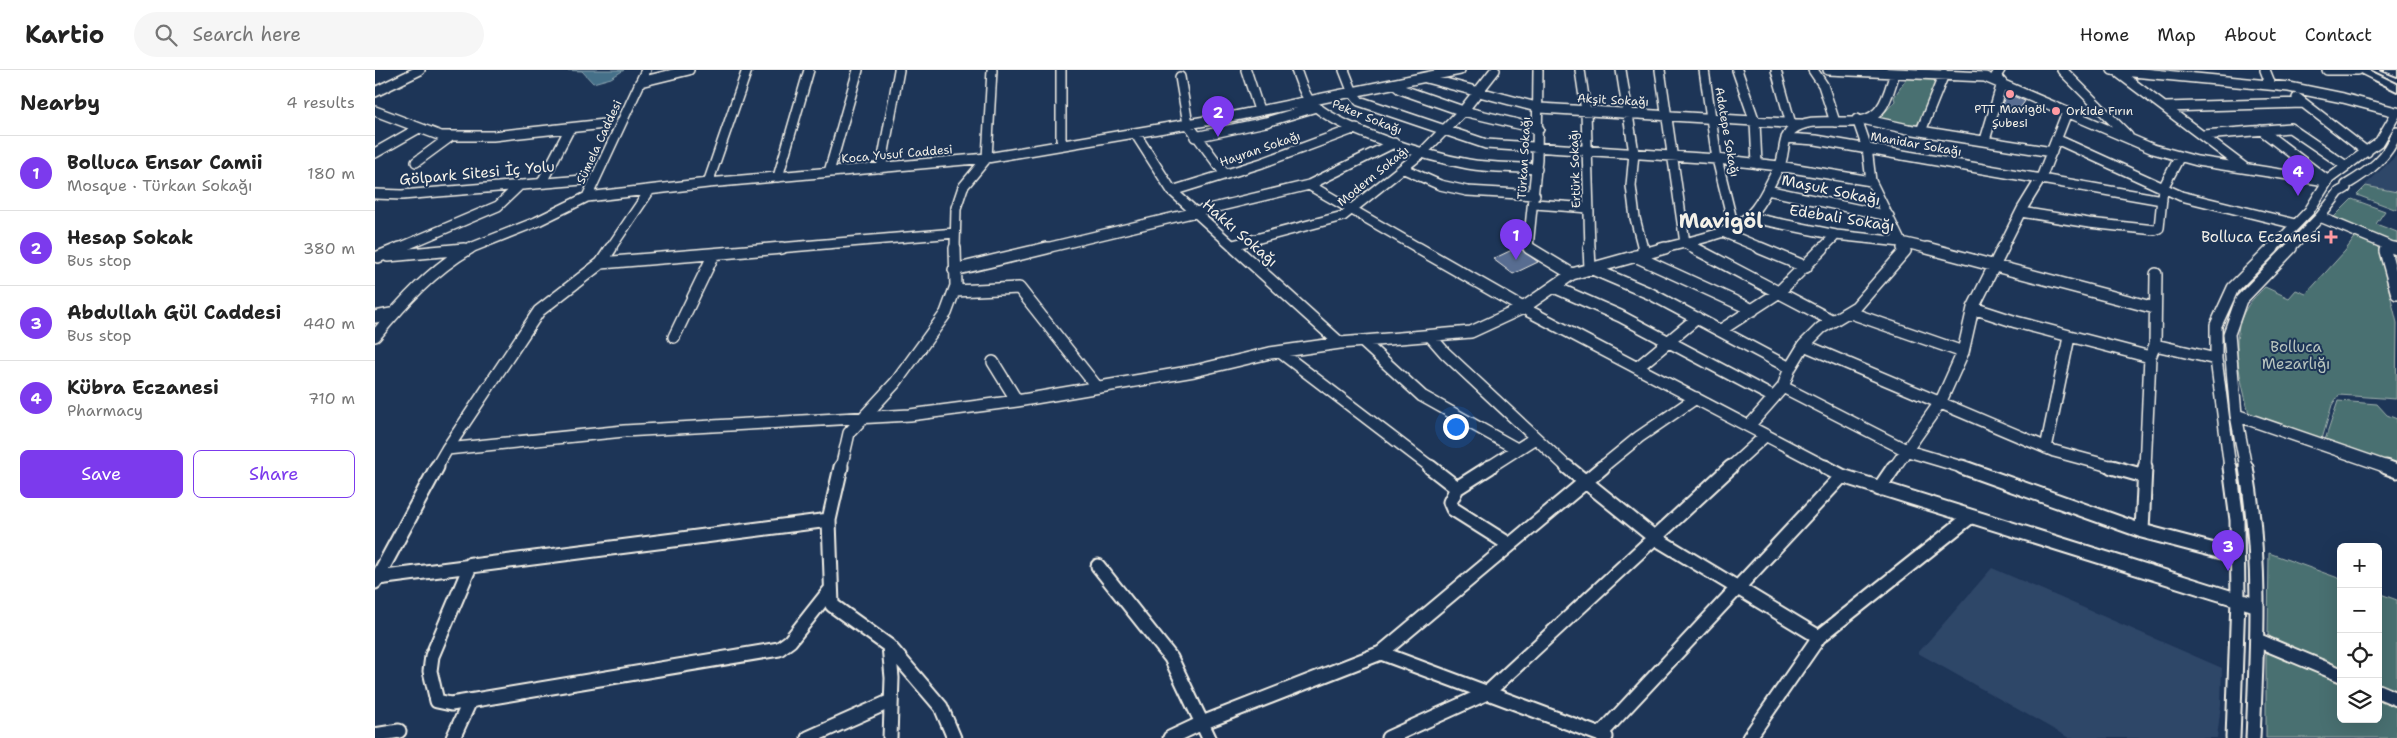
<!DOCTYPE html>
<html lang="en">
<head>
<meta charset="utf-8">
<style>
  :root { --surface:#fff; --page:#f6f6f6; --text:#222; --muted:#767676; --line:#e0e0e0; --accent:#7c3aed }
  body { margin:0; font-family:"Shantell Sans",sans-serif; background:var(--page); color:var(--text) }
  .controls { position:absolute; right:15px; bottom:15px; display:grid; overflow:hidden; border-radius:8px; box-shadow:0 5px 20px #0002 }
  .controls button { width:45px; height:45px; display:grid; place-items:center; padding:0; border:0; border-bottom:1px solid var(--line); background:var(--surface); color:var(--text); font:25px sans-serif }
  .you { position:absolute; left:1080px; top:356px; width:18px; height:18px; margin:-12px; border:4px solid #fff; border-radius:50%; background:#1a73e8; box-shadow:0 0 0 8px #1a73e833 }
  .badge { display:grid; place-items:center; width:32px; height:32px; border-radius:50%; background:var(--accent); color:#fff; font-size:16px; font-weight:700 }
  .pin { position:absolute; translate:-50% -41px; filter:drop-shadow(0 1px 2px #0008) }
  .pin::after { content:''; position:absolute; top:26px; width:18px; height:15px; background:inherit; clip-path:polygon(0 0,100% 0,50% 100%) }
  .list { margin:0; padding:0; list-style:none }
  h2 { display:flex; justify-content:space-between; align-items:center; height:65px; margin:0; padding:0 20px; font-size:21px }
  h2 small { font-size:16px; font-weight:400; color:var(--muted) }
  .list li { display:grid; grid-template-columns:32px 1fr auto; gap:15px; align-items:center; box-sizing:border-box; height:75px; padding:0 20px; border-top:1px solid var(--line) }
  .list b { display:block; font-size:19px; white-space:nowrap }
  .list p { margin:0; font-size:16px; white-space:nowrap; color:var(--muted) }
  .list em { font-size:16px; font-style:normal; color:var(--muted) }
  .actions { display:flex; gap:10px; padding:15px 20px }
  .actions a { flex:1; padding:11px 0; border:1px solid var(--accent); border-radius:8px; text-align:center; font-size:18px; color:var(--accent) }
  .actions .main { background:var(--accent); color:#fff }
  .icon { flex:none; width:28px; height:28px; fill:none; stroke:currentColor; stroke-width:2; stroke-linecap:round; stroke-linejoin:round }
  .map { position:relative; flex:none; width:2022px; height:668px; overflow:hidden }
  header { display:flex; align-items:center; gap:30px; box-sizing:border-box; height:70px; padding:0 25px; background:var(--surface); border-bottom:1px solid var(--line) }
  header strong { font-size:24px }
  nav { display:flex; gap:28px; margin-inline-start:auto; font-size:18px }
  .search { width:350px; height:45px; background:var(--page); display:flex; align-items:center; gap:12px; box-sizing:border-box; padding:0 18px; border-radius:28px; color:var(--muted); font-size:19px }
  main { display:flex }
  aside { flex:1; background:var(--surface) }
  .map>svg:first-child { display:block }
  .built { fill:#2f4668 }
  .green { fill:#4a6f71; stroke:#9fb0ac }
  .water { fill:#446f89; stroke:#8aa3af }
  .building { fill:#596d91; stroke:#f4f1e8 }
  .lines { fill:none; stroke-linecap:round; stroke-linejoin:round }
  .minor-far2-casing { stroke:#f4f1e8; stroke-width:12 }
  .minor-far1-casing { stroke:#f4f1e8; stroke-width:14 }
  .minor-casing { stroke:#f4f1e8; stroke-width:17 }
  .major-casing { stroke:#f4f1e8; stroke-width:4 }
  .minor-far2 { stroke:#1d3557; stroke-width:9 }
  .minor-far1 { stroke:#1d3557; stroke-width:11 }
  .minor { stroke:#1d3557; stroke-width:13 }
  .major { fill:#1d3557; fill-rule:evenodd }
  .poi-dot { fill:#ff9aa2; stroke:#1d3557; stroke-width:2 }
  .labels { text-anchor:middle; stroke-width:4; stroke-linejoin:round; paint-order:stroke }
  .far-street-label { font-size:12px; fill:#f4f1e8; stroke:#1d3557 }
  .far-poi-label { font-size:12px; fill:#f4f1e8; stroke:#1d3557 }
  .street-label { font-size:15px; fill:#f4f1e8; stroke:#1d3557 }
  .poi-label { font-size:15px; fill:#f4f1e8; stroke:#1d3557; text-anchor:end }
  .park-label { font-size:15px; fill:#b8c4be; stroke:#1d3557 }
  .district-label { font-size:20px; font-weight:bold; fill:#f4f1e8; stroke:#1d3557 }
</style>
</head>
<body>
<header>
<strong>Kartio</strong>
<div class="search"><svg class="icon" aria-label="search" viewBox="0 0 24 24"><circle cx="10" cy="10" r="6"/><path d="M15 15l6 6"/></svg>Search here</div>
<nav><a>Home</a><a>Map</a><a>About</a><a>Contact</a></nav>
</header>
<main>
<aside>
<h2>Nearby<small>4 results</small></h2>
<ul class="list">
<li><span class="badge">1</span><div><b>Bolluca Ensar Camii</b><p>Mosque · Türkan Sokağı</p></div><em>180 m</em></li>
<li><span class="badge">2</span><div><b>Hesap Sokak</b><p>Bus stop</p></div><em>380 m</em></li>
<li><span class="badge">3</span><div><b>Abdullah Gül Caddesi</b><p>Bus stop</p></div><em>440 m</em></li>
<li><span class="badge">4</span><div><b>Kübra Eczanesi</b><p>Pharmacy</p></div><em>710 m</em></li>
</ul>
<div class="actions"><a class="main">Save</a><a>Share</a></div>
</aside>
<div class="map">
<svg width="2022" height="668" viewBox="0 0 2022 668">
  <rect width="100%" height="100%" fill="#1d3557"/>
  <filter id="ink" filterUnits="userSpaceOnUse"><feTurbulence type="fractalNoise" baseFrequency=".02" numOctaves="2"/><feDisplacementMap in="SourceGraphic" scale="10" xChannelSelector="R" yChannelSelector="G"/><feConvolveMatrix kernelMatrix="1 2 1 2 8 2 1 2 1" color-interpolation-filters="sRGB"/></filter>
  <g filter="url(#ink)">
    <path class="built" d="M2022,85v37l-32,-7z
      M1617,498l230,100 -1,36 -4,34h-148l-151,-85z"/>
    <path class="green" d="M1545,6l19,6 -23,45 -38,-7 17,-19 -1,-4 13,-19z
      M1991,116l31,6v18l-40,-15z
      M1977,129l33,12 -9,13 21,8v12l-64,-26z
      M1981,166l17,6 6,7 18,74 -1,76 -57,-4 -7,10 -10,34 -73,-25c-7,-32 -22,-76 -2,-107 4,-7 12,-14 18,-20l24,11 7,-8 10,4 39,-43z
      M1963,331l39,3 10,11 10,4v45l-72,-24z
      M1894,483l72,26v90l-62,-26 -11,-8z
      M2003,523l19,7v92l-19,-8z
      M1895,583l71,29v37h37v-22l19,8v33h-131v-84z"/>
    <path class="water" d="M187,0h62l-13,8 -18,5 -11,-12z"/>
    <path class="building" d="M1631,23l19,8 -6,9 -17,-5z
      M1143,177l20,15 -25,12 -20,-15z"/>
    <g class="lines">
      <g class="minor-far2-casing">
        <path id="minor-far2" d="M686,0v69l2,6
          M871,0l13,40
          M921,0c4,10 7,23 14,31 26,29 120,56 158,63 23,4 46,3 69,5
          M969,0l9,23 6,8 127,43 231,15 62,7 92,15
          M1205,0l6,41 4,138
          M1246,0l13,83 -3,33 4,32 8,31
          M1285,0l25,173 11,6
          M1329,0l13,89 17,69
          M1362,0l18,52 2,42
          M1401,0l15,54
          M1438,0l10,15 12,37
          M1453,0l157,7 168,72 44,12 129,20
          M1687,0l66,66
          M1737,0l177,17 54,11 53,14
          M1890,0l6,15
          M1952,0h31
          M1745,4l125,94
          M805,7l8,47 37,50
          M1051,8l114,30 261,16
          M265,12l49,-12
          M1019,14l6,5 63,22 76,18
          M0,22l45,-22
          M1922,28l70,54
          M1791,37l136,-4
          M0,41l66,25h52l112,-12
          M1482,49l10,29 4,33 33,68
          M1492,50l41,9 144,23
          M1886,60l66,50
          M1546,61l23,-57
          M760,63l37,58 64,58
          M1829,65l86,-7 56,38
          M820,67l71,-15 50,-15
          M1411,68l30,2 346,60
          M1681,69l125,57 114,28
          M1610,70l17,-57 -6,-7 4,-6
          M0,83l44,-25
          M41,92l34,-25
          M506,98l18,-98
          M1029,99l36,16 27,6 68,4
          M454,102l29,-102
          M403,107l31,-107
          M1954,109l51,-38 17,-29
          M167,112l28,-54
          M333,113l39,-113
          M934,115l111,64
          M1392,120l122,26
          M797,121l90,-28 94,-35
          M0,124l27,1 180,-15
          M212,127l59,-127
          M1160,134l54,4
          M1646,142l68,11 66,7 4,-2 4,-40 16,-30
          M1373,147l88,18 65,7 30,7
          M1945,147l77,32
          M1348,162l40,17
          M858,175l110,-29 80,-64 40,-41 32,-41
          M22,179l101,-43 22,-21
          M93,179l68,-27 51,-25 121,-14 279,-25 248,-42 225,-46
          M235,179l40,-59
          M392,179l188,-16
          M580,179l1,-41 7,-21 24,-29 5,-88
          M667,179l267,-64 85,-42
          M1156,179l-3,-2 9,-88 1,-89
          M1285,179c31,-9 76,-13 96,-41 10,-13 16,-29 24,-43 5,-11 2,-27 12,-35 24,-20 70,6 89,-22 7,-9 10,-24 14,-35
          M1447,179l14,-14
          M1627,179l20,-40 19,-31 26,-66
          M1897,179l37,-38 20,-32
          M1914,179l31,-32 19,-25 7,-4v-3c22,-13 43,-28 51,-53
          M2011,179l1,-4"/>
      </g>
      <g class="minor-far1-casing">
        <path id="minor-far1" d="M860,178l105,95
          M1043,178l105,60 305,160
          M1154,178l43,26
          M1214,178l1,20 61,26 139,74
          M1268,178l1,5
          M1319,178l139,73
          M1385,178l46,19
          M1552,178l228,60
          M2011,178l-1,3 12,43
          M2019,178l3,1
          M13,186l76,-7
          M1260,186l118,54
          M3,187l22,-9
          M226,193l181,-15
          M579,200l93,-22
          M1179,217l66,29 153,81
          M580,221l64,-3 78,99
          M1598,238l43,14 134,35
          M1473,242l115,40
          M0,247l16,-3
          M1346,260l57,-37 45,-45
          M0,266c28,-34 57,-66 95,-88
          M299,267l40,-83
          M1056,267l14,16 123,115
          M987,271l60,55 95,53
          M1429,275l250,106 63,17
          M1780,275l1,-71
          M905,282l152,116
          M618,292l24,39
          M1263,297l59,-49
          M1408,317l125,64 57,17
          M1861,345l154,53
          M1374,356l34,-39 7,-19 14,-23 17,-17 35,-21 49,-56 -2,-3
          M1671,378l23,-111
          M72,379l177,-18 286,-16 107,-14 177,-30 76,-18 70,-10 131,-11 52,-24 49,-34 93,-26
          M61,398l11,-19 92,-138 62,-48 10,-15
          M466,398l8,-35 47,-51 50,-69 10,-27 -1,-38
          M1113,398l47,-30
          M1226,398l38,-31 57,-39
          M1355,398l36,-33
          M1519,398l47,-67 22,-49 10,-44 30,-60
          M1770,398l5,-111 5,-12 61,14
          M1855,398l-14,-109v-34l17,-37 40,-40
          M1871,398l-10,-53 -7,-81 12,-34 50,-52"/>
      </g>
      <g class="minor-casing">
        <path id="minor" d="M466,397l-12,53 3,85 57,41 52,61 13,31
          M1055,397l27,21 -7,14 3,7 57,36
          M1192,397l88,71 164,99
          M1450,397l17,9 413,129
          M1587,397l180,64 95,25
          M1737,397l32,9
          M1855,397l7,53 1,79 -5,139
          M1871,397c16,90 11,181 7,271
          M2011,397l11,4
          M1082,418l33,-21
          M1504,419l15,-22
          M1767,461l3,-64
          M96,494l-39,92 -2,15 7,30 14,3 328,-55 11,-8 41,-52
          M723,496l73,92 38,80
          M3,508l451,-58
          M0,512l62,-115
          M1882,570l84,35
          M514,576l3,32 -2,60
          M1006,583l225,84
          M2003,621l19,8
          M0,665l24,-4
          M1225,665l242,-259
          M78,668l17,-37
          M433,668l83,-37
          M795,668l32,-15 179,-70 222,-186
          M1013,668l99,-45 244,-226
          M1374,668l70,-101 151,-120"/>
      </g>
      <g class="major-casing">
        <path id="major" d="M1980,0h13l29,14v7z
          M2007,0h15v6z"/>
      </g>
      <use href="#minor-far2" class="minor-far2"/>
      <use href="#minor-far1" class="minor-far1"/>
      <use href="#minor" class="minor"/>
      <use href="#major" class="major"/>
    </g>
  </g>
  <g class="poi-dot">
    <circle cx="1635" cy="24" r="5"/>
    <circle cx="1681" cy="41" r="5"/>
    <path d="M1953.5 159.5h5v5h5v5h-5v5h-5v-5h-5v-5h5z"/>
  </g>
  <g class="labels">
    <g class="far-street-label">
      <text transform="translate(1238 30) rotate(3)" y="4">Akşit Sokağı</text>
      <text transform="translate(992 47) rotate(22)" y="4">Peker Sokağı</text>
      <text transform="translate(1352 62) rotate(80)" y="4">Adatepe Sokağı</text>
      <text transform="translate(224 72) rotate(-65)" y="4">Sümela Caddesi</text>
      <text transform="translate(1541 74) rotate(10)" y="4">Manidar Sokağı</text>
      <text transform="translate(885 79) rotate(-19)" y="4">Hayran Sokağı</text>
      <text transform="translate(522 84) rotate(-5)" y="4">Koca Yusuf Caddesi</text>
      <text transform="translate(1149 88) rotate(-87)" y="4">Türkan Sokağı</text>
      <text transform="translate(1200 99) rotate(-92)" y="4">Ertürk Sokağı</text>
      <text transform="translate(998 106) rotate(-39)" y="4">Modern Sokağı</text>
    </g>
    <g class="far-poi-label">
      <text x="1635" y="43">PTT Mavigöl<tspan x="1635" dy="14">Şubesi</tspan></text>
      <text x="1691" y="45" text-anchor="start">Orkide Fırın</text>
    </g>
    <g class="street-label">
      <text transform="translate(102 103) rotate(-5)" y="5">Gölpark Sitesi İç Yolu</text>
      <text transform="translate(1456 120) rotate(12)" y="5">Maşuk Sokağı</text>
      <text transform="translate(1467 148) rotate(9)" y="5">Edebali Sokağı</text>
      <text transform="translate(865 163) rotate(41)" y="5">Hakkı Sokağı</text>
    </g>
    <g class="poi-label">
      <text x="1946" y="172">Bolluca Eczanesi</text>
    </g>
    <g class="park-label">
      <text x="1921" y="282">Bolluca<tspan x="1921" dy="17">Mezarlığı</tspan></text>
    </g>
    <g class="district-label">
      <text x="1346" y="158">Mavigöl</text>
    </g>
  </g>
</svg>
<div class="controls">
<button>+</button>
<button>−</button>
<button><svg class="icon" aria-label="locate" viewBox="0 0 24 24"><circle cx="12" cy="12" r="6"/><path d="M12 2v4M12 18v4M2 12h4M18 12h4"/></svg></button>
<button><svg class="icon" aria-label="layers" viewBox="0 0 24 24"><path d="M12 4l9 5-9 5-9-5zM3 14l9 5 9-5"/></svg></button>
</div>
<div class="you"></div>
<div class="pin badge" style="left:1141px;top:190px">1</div>
<div class="pin badge" style="left:843px;top:67px">2</div>
<div class="pin badge" style="left:1853px;top:501px">3</div>
<div class="pin badge" style="left:1923px;top:126px">4</div>
</div>
</main>
</body>
</html>
